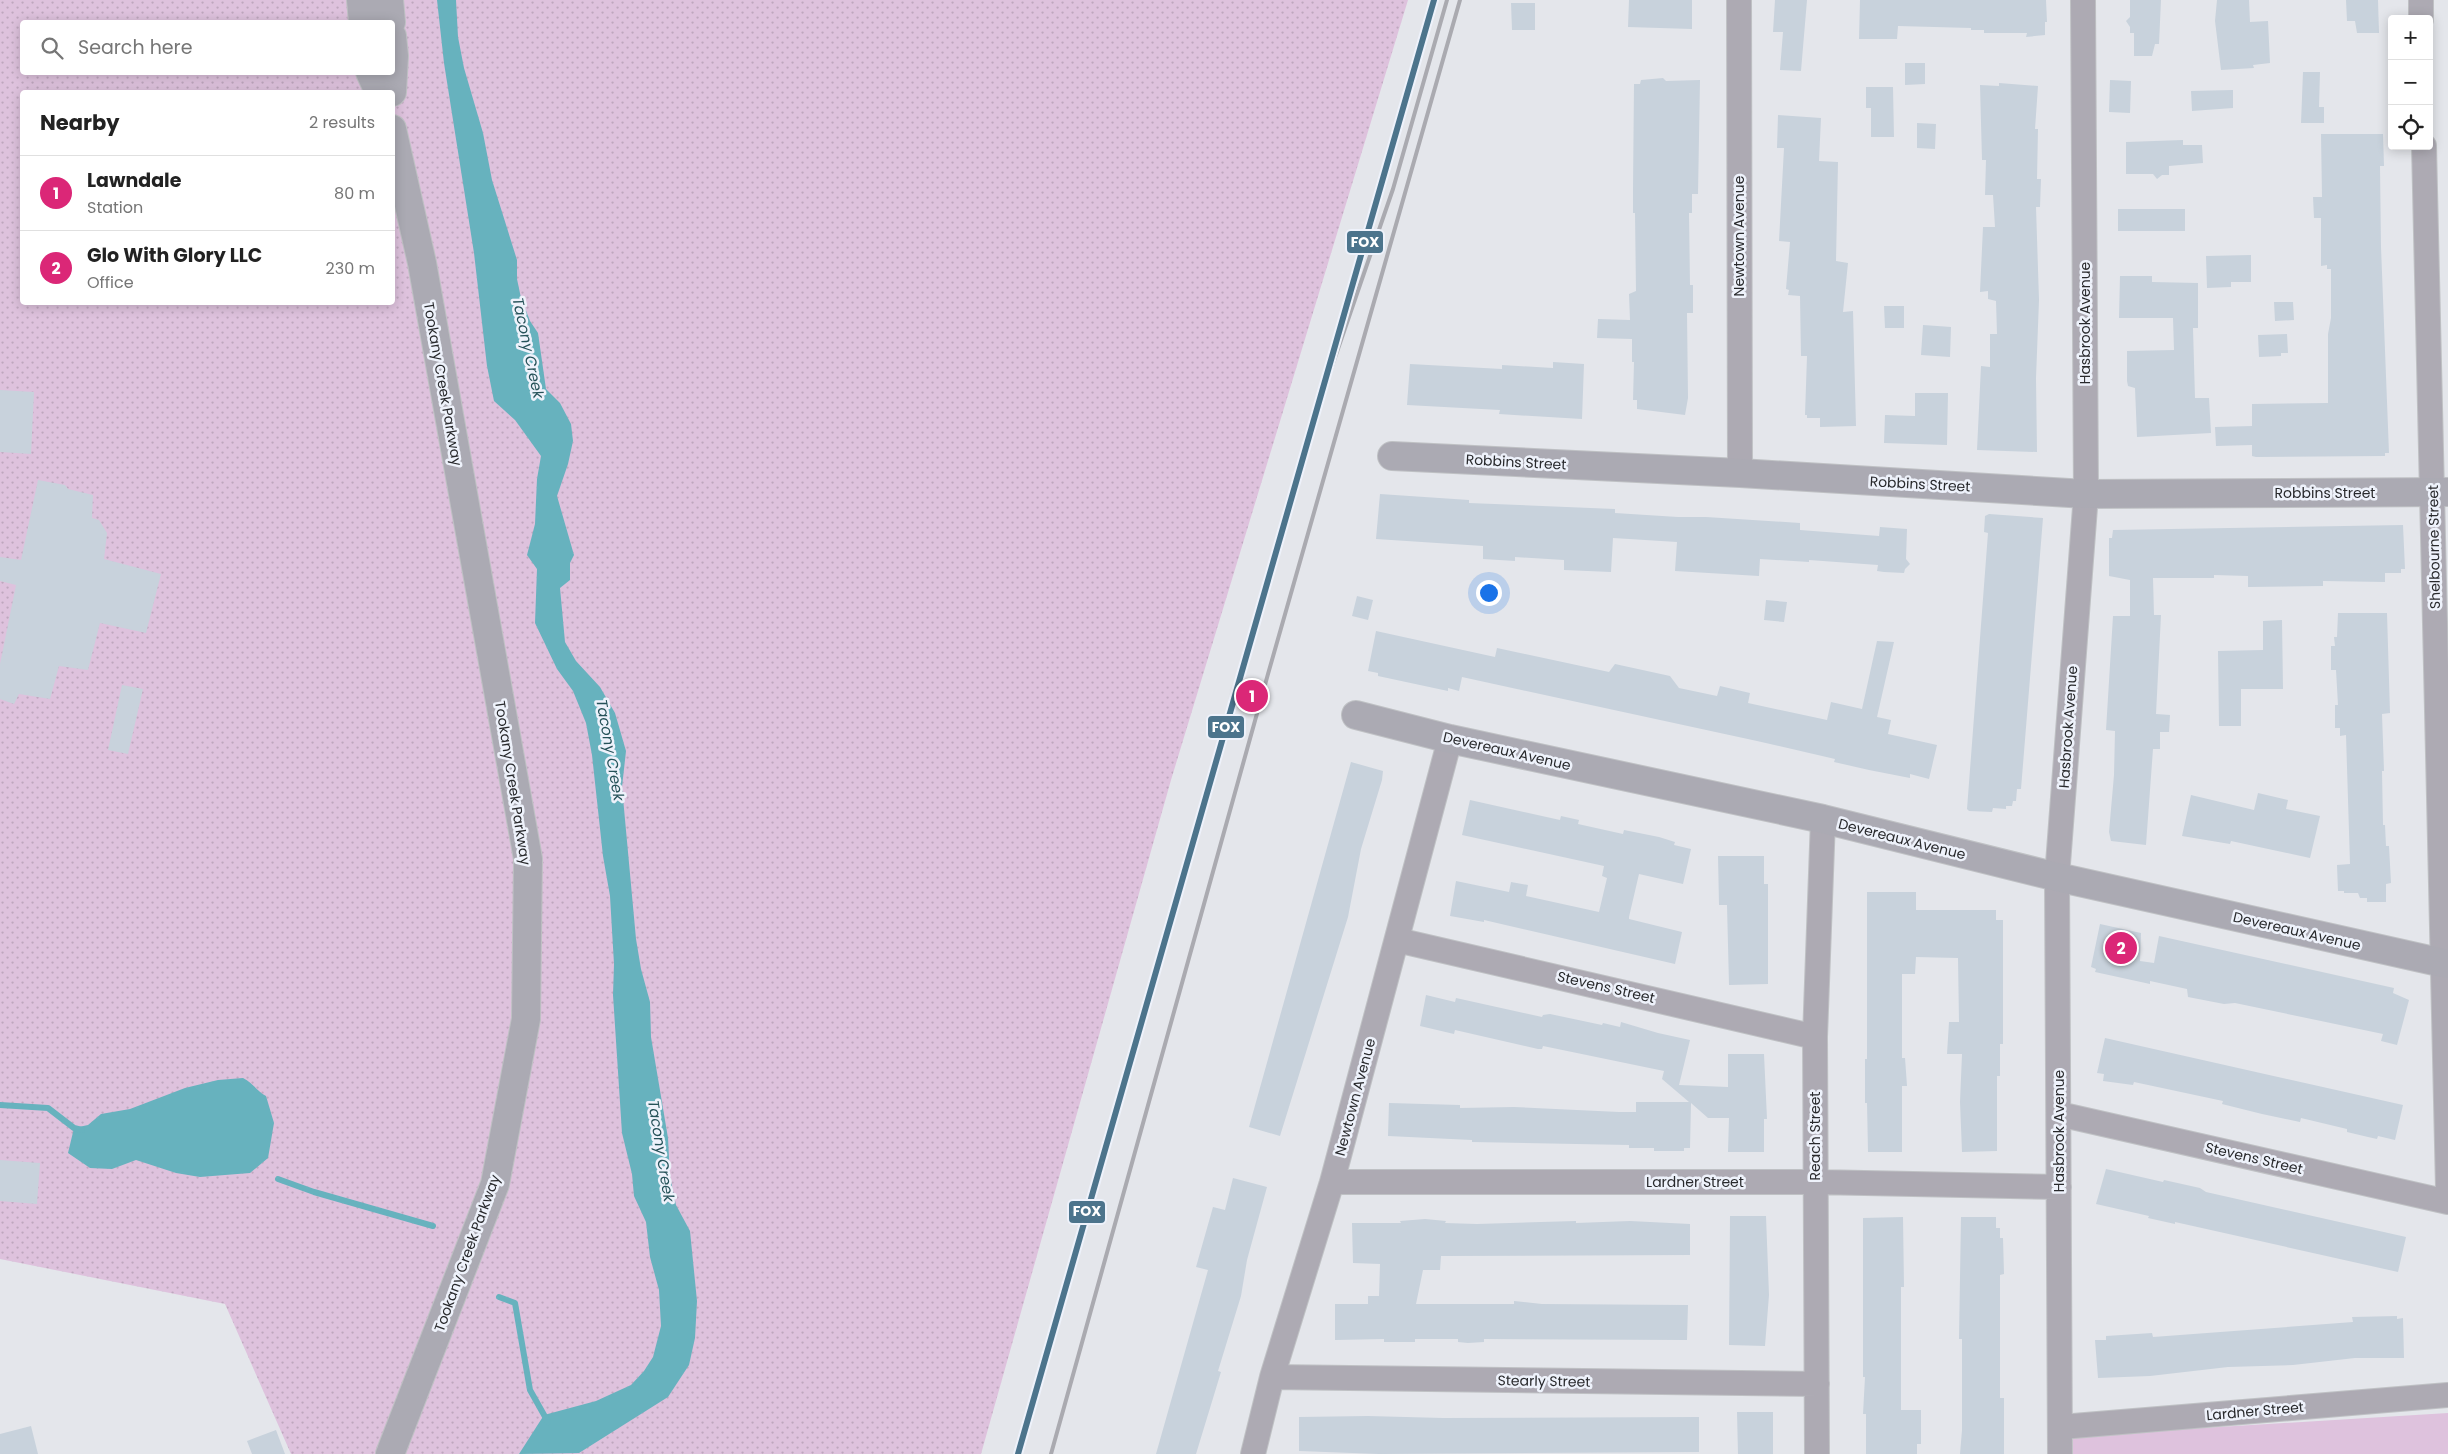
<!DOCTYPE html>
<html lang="en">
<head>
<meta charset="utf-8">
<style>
  :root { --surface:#fff; --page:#f2f2f2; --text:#222; --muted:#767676; --line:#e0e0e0; --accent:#db2777 }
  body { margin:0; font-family:Poppins,sans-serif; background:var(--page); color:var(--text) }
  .controls { position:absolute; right:15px; top:15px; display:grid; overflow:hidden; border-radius:5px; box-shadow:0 2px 12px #0003 }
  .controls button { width:45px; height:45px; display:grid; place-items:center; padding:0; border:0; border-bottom:1px solid var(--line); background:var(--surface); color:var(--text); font:25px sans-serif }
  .you { position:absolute; left:1488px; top:592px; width:18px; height:18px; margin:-12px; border:4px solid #fff; border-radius:50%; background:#1a73e8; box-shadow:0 0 0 8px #1a73e833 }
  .badge { display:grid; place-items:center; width:32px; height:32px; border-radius:50%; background:var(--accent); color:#fff; font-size:16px; font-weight:700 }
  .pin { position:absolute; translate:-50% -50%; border:2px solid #fff; box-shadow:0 1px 5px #0006 }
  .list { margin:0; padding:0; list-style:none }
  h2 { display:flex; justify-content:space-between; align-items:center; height:65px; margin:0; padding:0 20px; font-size:21px }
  h2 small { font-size:16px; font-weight:400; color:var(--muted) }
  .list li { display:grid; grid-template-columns:32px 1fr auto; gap:15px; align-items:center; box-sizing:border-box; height:75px; padding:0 20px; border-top:1px solid var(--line) }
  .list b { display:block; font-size:19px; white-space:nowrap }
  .list p { margin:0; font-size:16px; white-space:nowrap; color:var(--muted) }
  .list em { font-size:16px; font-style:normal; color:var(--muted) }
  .icon { flex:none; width:28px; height:28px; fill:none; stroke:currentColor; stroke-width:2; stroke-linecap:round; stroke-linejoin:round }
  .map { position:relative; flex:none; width:2448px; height:1454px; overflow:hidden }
  .search { position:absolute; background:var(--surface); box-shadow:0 2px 12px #0003; left:20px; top:20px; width:375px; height:55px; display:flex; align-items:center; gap:12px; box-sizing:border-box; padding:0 18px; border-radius:5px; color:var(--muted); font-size:19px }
  .panel { position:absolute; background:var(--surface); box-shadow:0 2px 12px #0003; left:20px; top:90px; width:375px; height:215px; border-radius:5px }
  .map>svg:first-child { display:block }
  .grass { fill:url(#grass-dots); fill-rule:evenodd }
  .park { fill:#dec2dd }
  .water { fill:#67b2be }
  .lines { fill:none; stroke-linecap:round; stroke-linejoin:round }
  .stream { stroke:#67b2be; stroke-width:6 }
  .building { fill:#c8d2dc }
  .street-casing { stroke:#bfc1c4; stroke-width:26 }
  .secondary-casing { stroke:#bfc1c4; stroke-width:30 }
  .street { stroke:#adaab3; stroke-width:24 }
  .secondary { stroke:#abaab3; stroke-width:28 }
  .rail { stroke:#aaaab0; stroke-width:4 }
  .rail-1-casing { stroke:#eef2fb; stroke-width:10 }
  .rail-1 { stroke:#4c748c; stroke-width:6 }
  .labels { text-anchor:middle; stroke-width:5; stroke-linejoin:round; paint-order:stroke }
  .street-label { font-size:14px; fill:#28292c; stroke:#eef2fb }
  .water-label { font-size:15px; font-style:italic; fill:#265259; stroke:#eef2fb }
  .line-badge { stroke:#eef2fb; stroke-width:2 }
  .badge-label { font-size:14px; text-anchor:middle; font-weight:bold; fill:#fff }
</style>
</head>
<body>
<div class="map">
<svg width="2448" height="1454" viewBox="0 0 2448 1454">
  <defs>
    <pattern id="grass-dots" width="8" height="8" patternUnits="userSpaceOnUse" patternTransform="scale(1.25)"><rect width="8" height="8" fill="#dec2dd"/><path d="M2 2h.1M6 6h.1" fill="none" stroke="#bea7be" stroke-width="1.8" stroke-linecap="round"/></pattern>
  </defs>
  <rect width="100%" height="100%" fill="#e4e6eb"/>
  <path class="grass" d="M0,0h1408l-237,780 -190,674h-690l-66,-150 -225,-45zM22,22h370v50h-370zM22,92h370v210h-370z"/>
  <path class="park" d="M2448,1413v41h-375v-18z"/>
  <path class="water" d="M437,0h19l2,37 6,31 19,65 9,47 25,80v19l4,19 9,23 8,12 8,56 14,14 11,21 2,17 -5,23 -11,32 17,59 -4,8v17l-10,8 5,54 11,19 24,26 15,26 11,38 -4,36 14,152 5,30 9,33 1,35 17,101 2,39 6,28 14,26 7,70 -2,37 -6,27 -21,32 -89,56 -60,1 25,-39 52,-14 35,-16 13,-14 9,-14 8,-31 -2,-36 -9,-33 -4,-35 -12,-26 -2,-22 -10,-41 -9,-138 1,-31 -4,-68 -7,-40 -11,-101 -6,-32 -13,-32 -16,-22 -22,-46 2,-54 -10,-14 8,-31 2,-45 4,-23 -26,-36 -21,-19 -7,-35 -13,-113 -30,-190z
    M243,1078c10,5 14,13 23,18l8,27 -6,35 -18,15 -50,4 -24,-4 -40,-13 -24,9 -22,-1 -22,-15 6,-25 14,-3 13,-11 29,-5 55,-21 33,-8z"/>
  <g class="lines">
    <path class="stream" d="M0,1105l48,3 26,20 8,2
      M278,1179l36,13 119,34
      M499,1297l16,6 15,87 18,32"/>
  </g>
  <path class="building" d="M1629,0h63v29l-64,-2z
    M1775,0h32l-6,71 -21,-1 3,-38h-10z
    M1860,0h186l1,22h-2v13l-19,2 1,-4h-43v-3h-13v-2l-73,-2 -1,13h-38z
    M2130,0h31l-2,44h-4l-3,12h-18v-23h-4v-6l-4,-6 4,-4z
    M2217,0h32l1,22 18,-1 2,42 -17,2 1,3 -33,2 -6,-49z
    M2346,0h32l1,33h-22l-2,-12h-8z
    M1511,3h24v27h-23z
    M1905,63h20v21l-20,1z
    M2303,72h17l-1,35h5v16h-23z
    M1663,78l3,3 34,-1 -2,114h-6v19h-3l1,72h3v28h-6l1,85 -3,17 -48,-6v-9h-4l1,-38h-2v-23l-35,-1 1,-19 32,1 -1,-26 7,-3 -1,-78h-2v-24l1,-105h6l1,-4z
    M2110,80l21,1 -1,32 -21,-1z
    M1999,83l39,3 -3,43h3l-1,50h4l-1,28h-4l3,93 -3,78 1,74 -60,-2 4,-84 9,1v-33h7l-1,-33 -8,-2v-8l-8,1 3,-65h12l-2,-32h-8l1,-35h-4l-2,-75 19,1z
    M1866,87h27l1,50h-23v-29h-5z
    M2233,90v18l-41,3 -1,-20z
    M1778,115l43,3 -2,43 19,1 -2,99 12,2 -5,49 10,-1 3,115 -36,1v-9h-13v-3h-2l2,-59h-6l-1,-60 -12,-1 1,-5 -3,-1 4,-47 -11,-1 5,-93h-7z
    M1917,123l19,1 -1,25 -18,-1z
    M2321,134h62l1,32h-4l1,81 8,206h-4v3l-129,1 -4,-1v-11l-36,1 -1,-19 37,-1v-22l76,-1v-69l3,-16v-49h-4v-4l-6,1v-48h-7l-1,-21h9z
    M2183,140v5h19l1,18 -34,3v9h-7l-5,4 -4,-5h-27v-32z
    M2118,209h67v22h-67z
    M2251,255v27h-20v5l-24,1 -1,-32z
    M2120,276h32v6l46,1v45h-5l2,70h14l2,35 -74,4 -2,-49 -7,-2 -1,-5v-30l47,-1 -1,-32h-54z
    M2274,302h19l1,18 -19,1z
    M1884,306h20v22h-19z
    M1923,325l28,2 -1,30 -29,-2z
    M2287,334l1,19h-7v3l-22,1 -1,-22z
    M1553,362l31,2 -2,55 -83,-5 1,-4 -93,-5 3,-41 92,5v-4l51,3z
    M0,390l34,2 -3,62 -31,-2z
    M1915,393h33l-1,52 -63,-2 1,-28 30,1z
    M38,480l27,5 3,4 25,6 -1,23 7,2 8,13 -3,26 57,15 -15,59 -46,-10 -12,47 -29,-4 -9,33 -31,-5 -5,10 -14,-5v-35l16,-79 -16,-4v-24l21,3z
    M1380,494l89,6v3l146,6v4l63,4h28l94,6v7l79,6 1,-9 27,2 -1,30 4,5 -5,5 -1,4 -20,-1 -7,-1 1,-6 -69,-5v2l-49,-3 -1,17 -84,-5 2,-29 -64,-4 -2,34 -47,-2v-10l-49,-3v4l-32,-2v-13l-107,-7z
    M1989,514l54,4 -22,271h-4l-1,12h-3l-1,5h-6v3l-13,-1 -1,4 -23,-1 -2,-2 21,-276 -4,-1 1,-16z
    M2403,525l2,44h-4v4h-16v9l-62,-1v5l-75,1v-11l-34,-1v3h-61l1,37h7l-5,99 14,1 -1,17h-9v17h-7l-7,96 -35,-4 -2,-9 5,-57 1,-44 -9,-1 7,-114h17v-36l-21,-4v-38h3l1,-8z
    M1357,596l16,4 -5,20 -16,-4z
    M1766,600l21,2 -3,20 -20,-2z
    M2338,613h49l3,100 -8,1 2,57h-2l1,54h2l1,21h3l2,37 -5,1v18h-19v-4h-7l-2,-5h-14v-2h-6l-1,-26 13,-1 -4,-129 -6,1v-8h-5v-23h3l-2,-35h-5v-24h4l-1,-9h3z
    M2282,620l1,69h-42v37h-22l-1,-75 45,-1v-29z
    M1376,631l119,26 2,-9 112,24 6,-8 55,12 9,12 38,8 3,-10 30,7 -2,10 79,17 4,-18 31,7 15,-68 17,1 -17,75 14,3 -3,14 49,11 -8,34 -19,-5v4l-41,-8 -35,-8 1,-3 -78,-18 -295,-64 -3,14 -11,-3v3l-70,-15v-3l-10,-2z
    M122,685l21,4 -15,65 -20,-4z
    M1351,762l32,9 -1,9 -21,69 -13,68 -68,219 -31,-9z
    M2258,793l30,7 -2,9 34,7 -10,42 -79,-17 -1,3 -48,-8 9,-41 63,15z
    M1470,800l90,20 1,-4 18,4 -1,4 45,10 1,-4 35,7 16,5 -1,3 17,4 -8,35 -44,-10 -10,43v2l53,13 -7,32 -191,-44v2l-34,-6 6,-35 53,11 2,-10 17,3 -2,11 73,16 8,-34 -5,-2 2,-10 -142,-31z
    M1718,856h46v28h4v100l-39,1 -2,-80h-8z
    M1867,892h49v18h80v10h7v124h-3v32h-3v75l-35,1 -2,-50 2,-48h-15l2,-32h10l-1,-64 -42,-1 -1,17h-13v84h3l2,28h-5v66h-34l-1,-49h-2v-44h2z
    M2100,924l41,9 -1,28 14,2 5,-27 235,52 -1,5 16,7 -12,45 -16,-4 2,-7 -148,-31 -11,1 -36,-7 -1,-8 -37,-8v3l-55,-12 1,-3 -5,-2z
    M1426,995l29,7 1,-4 86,19 1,-2 7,-1 52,11 1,-2 17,4 1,-5 37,11 32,7 -11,45 49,2v-33h36l3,65h-3v33h-36l1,-34h-21l-17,-15 -1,45h-6v3h-30v-3h-25v-3l-157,-3v-2l-84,-4 1,-33 71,2v3l54,-1 105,5h17v-10h53l-27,-23 2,-8 -121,-25 -1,3h-4l-83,-19 -1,4 -34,-8z
    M2105,1038l298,67 -8,35 -17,-4 -1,3 -9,-2 -21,-5v-3l-46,-11 -1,4 -38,-8 -40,-10 1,-3 -89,-19 -1,3 -30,-4 1,-7 -7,-1z
    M0,1160l40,3 -3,41 -37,-3z
    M2106,1169l57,13 1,-2 36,8 6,4 200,45 -8,35 -223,-50v2l-27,-6 1,-2 -53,-12z
    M1233,1178l34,9 -20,73 -6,36 -23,75 3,1 -25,82h-40l52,-184 -12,-3 17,-60 12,3z
    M1730,1216h36l3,79 -4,51 -36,-1z
    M1903,1217l1,70h-3v123h20v34h-4v10h-51v-40h-3l2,-37h-2v-159z
    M1961,1217h35v11h4v10h3l1,36 -4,1v123h4v56h-44l2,-24v-91h-3z
    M1425,1219l21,2 -1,2 32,1 99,-3v2l54,-2 60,3v31l-249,1 -1,14h-17l-7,34h98v-3l28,3 146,1 -1,35 -203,-1v3l-16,1 -10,-1v-3h-43v3h-31v-3l-49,1v-36h33v-8h11l1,-32 -27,-1 -1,-40h49l-1,-2z
    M2397,1316v3l6,-1 1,40h-49l-62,7 -65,2 -78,9 -52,2 -3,-38h11v-4l46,-3 1,4 200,-15 -1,-5z
    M1737,1412h36v42h-35z
    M1368,1416l75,2 256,-1v35l-320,2 -80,-3v-34z
    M31,1426l7,28h-38v-20z
    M276,1430l9,24h-33l-5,-13z"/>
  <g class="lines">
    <g class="street-casing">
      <path id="street" d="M1739,0l1,473
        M2421,0v19
        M2424,146l24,1042
        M1397,940l418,97
        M2059,1114l389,88
        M1332,1182h484l243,5
        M1272,1377l545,7
        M2061,1427l387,-32
        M1253,1454l19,-77 60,-195 118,-443
        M1817,1454l-2,-417 8,-218
        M2060,1454l-3,-577 29,-383 -3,-494"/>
    </g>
    <g class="secondary-casing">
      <path id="secondary" d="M361,0l2,22
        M389,0l2,22
        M370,72l9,20
        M392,92l2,-36 -2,-20
        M1392,456l348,17 346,21 362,-2
        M1356,715l94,24 373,80 234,58 391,87
        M390,1454l105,-270 31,-165 2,-160 -106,-596 -30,-134"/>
    </g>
    <use href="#street" class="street"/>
    <use href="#secondary" class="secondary"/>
    <path class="rail" d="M1308,436l85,-247 54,-189
      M1051,1454l217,-780 192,-674"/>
    <g class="rail-1-casing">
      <path id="rail-1" d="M1018,1454l416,-1454"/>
    </g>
    <use href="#rail-1" class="rail-1"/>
  </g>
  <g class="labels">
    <g class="street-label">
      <text transform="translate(1739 236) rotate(-90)" y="5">Newtown Avenue</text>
      <text transform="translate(2085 323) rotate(-90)" y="5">Hasbrook Avenue</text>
      <text transform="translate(443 384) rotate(80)" y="5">Tookany Creek Parkway</text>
      <text transform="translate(1516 462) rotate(3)" y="5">Robbins Street</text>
      <text transform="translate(1920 484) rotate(3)" y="5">Robbins Street</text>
      <text x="2325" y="498">Robbins Street</text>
      <text transform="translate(2434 547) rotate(-91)" y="5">Shelbourne Street</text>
      <text transform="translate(2068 727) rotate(-86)" y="5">Hasbrook Avenue</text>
      <text transform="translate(1507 751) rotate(13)" y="5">Devereaux Avenue</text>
      <text transform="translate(513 783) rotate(81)" y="5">Tookany Creek Parkway</text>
      <text transform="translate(1902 839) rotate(14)" y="5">Devereaux Avenue</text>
      <text transform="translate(2297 931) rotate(13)" y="5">Devereaux Avenue</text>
      <text transform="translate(1606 987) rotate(13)" y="5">Stevens Street</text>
      <text transform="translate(1355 1097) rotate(-75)" y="5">Newtown Avenue</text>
      <text transform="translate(2059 1131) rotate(-90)" y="5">Hasbrook Avenue</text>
      <text transform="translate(1815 1136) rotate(-90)" y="5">Reach Street</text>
      <text transform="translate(2254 1158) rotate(13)" y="5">Stevens Street</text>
      <text x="1695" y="1187">Lardner Street</text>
      <text transform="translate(467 1253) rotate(-70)" y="5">Tookany Creek Parkway</text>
      <text transform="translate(1544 1381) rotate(1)" y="5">Stearly Street</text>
      <text transform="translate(2255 1411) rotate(-5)" y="5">Lardner Street</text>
    </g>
    <g class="water-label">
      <text transform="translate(528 348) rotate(78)" y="5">Tacony Creek</text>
      <text transform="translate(610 750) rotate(80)" y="5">Tacony Creek</text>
      <text transform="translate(661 1151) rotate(81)" y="5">Tacony Creek</text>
    </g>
  </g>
  <g class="line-badge">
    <rect x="1346" y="230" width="38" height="24" rx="5" fill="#4c748c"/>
    <rect x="1207" y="715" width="38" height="24" rx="5" fill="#4c748c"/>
    <rect x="1068" y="1200" width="38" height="24" rx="5" fill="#4c748c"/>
  </g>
  <g class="badge-label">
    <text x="1365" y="247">FOX</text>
    <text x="1226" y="732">FOX</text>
    <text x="1087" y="1216">FOX</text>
  </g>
</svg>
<div class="controls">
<button>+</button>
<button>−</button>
<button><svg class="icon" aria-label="locate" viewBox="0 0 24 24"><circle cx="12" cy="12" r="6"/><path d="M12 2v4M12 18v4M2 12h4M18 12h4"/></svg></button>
</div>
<div class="you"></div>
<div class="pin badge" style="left:1252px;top:696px">1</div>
<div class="pin badge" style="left:2121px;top:948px">2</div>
<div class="search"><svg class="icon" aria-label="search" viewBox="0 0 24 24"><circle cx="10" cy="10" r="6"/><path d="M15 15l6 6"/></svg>Search here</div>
<section class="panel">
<h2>Nearby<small>2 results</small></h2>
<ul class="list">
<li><span class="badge">1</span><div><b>Lawndale</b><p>Station</p></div><em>80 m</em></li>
<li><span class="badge">2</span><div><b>Glo With Glory LLC</b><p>Office</p></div><em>230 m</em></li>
</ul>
</section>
</div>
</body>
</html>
